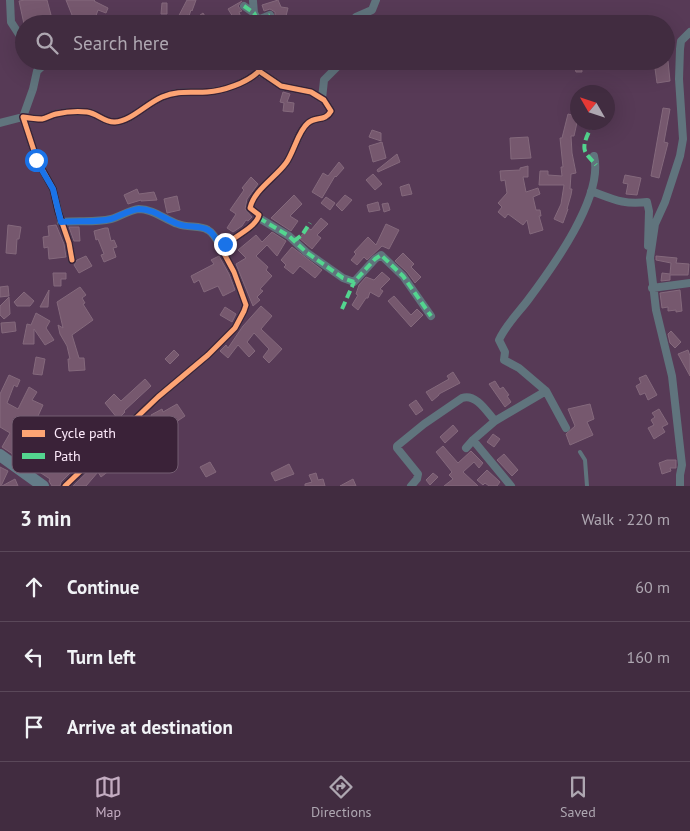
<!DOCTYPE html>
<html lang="en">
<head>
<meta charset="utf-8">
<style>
  :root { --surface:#412c40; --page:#4c384b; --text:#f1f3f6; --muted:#aea7b1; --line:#5a4859; --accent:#c3acc1 }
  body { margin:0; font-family:"PT Sans",sans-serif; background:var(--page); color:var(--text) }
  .compass { position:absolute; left:570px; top:85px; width:45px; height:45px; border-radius:50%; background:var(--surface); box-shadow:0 5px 20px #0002; rotate:309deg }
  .stop { position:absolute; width:15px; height:15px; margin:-11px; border:4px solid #1a73e8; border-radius:50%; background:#fff }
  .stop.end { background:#1a73e8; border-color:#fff; box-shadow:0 1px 5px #0008 }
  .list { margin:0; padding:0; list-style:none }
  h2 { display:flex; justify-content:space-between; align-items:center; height:65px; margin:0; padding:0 20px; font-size:21px }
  h2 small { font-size:16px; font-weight:400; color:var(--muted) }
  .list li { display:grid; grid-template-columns:32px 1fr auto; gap:15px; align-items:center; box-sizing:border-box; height:70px; padding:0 20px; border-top:1px solid var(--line) }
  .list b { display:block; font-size:19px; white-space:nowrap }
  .list em { font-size:16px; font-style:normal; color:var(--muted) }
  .icon { flex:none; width:28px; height:28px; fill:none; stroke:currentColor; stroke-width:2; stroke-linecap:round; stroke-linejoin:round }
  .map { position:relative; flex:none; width:690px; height:486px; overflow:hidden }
  .search { position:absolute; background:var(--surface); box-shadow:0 5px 20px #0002; left:15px; right:15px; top:15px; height:55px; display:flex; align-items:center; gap:12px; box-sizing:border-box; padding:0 18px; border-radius:28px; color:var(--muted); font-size:19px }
  .sheet { height:275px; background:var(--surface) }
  nav { display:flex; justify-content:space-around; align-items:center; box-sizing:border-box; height:70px; border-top:1px solid var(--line); background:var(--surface); font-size:14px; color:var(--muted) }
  nav a { display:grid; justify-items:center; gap:2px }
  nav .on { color:var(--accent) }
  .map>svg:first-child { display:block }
  .building { fill:#76586e; stroke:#84697c; fill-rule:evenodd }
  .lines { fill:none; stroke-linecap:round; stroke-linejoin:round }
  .service { stroke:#60747d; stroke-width:4 }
  .minor { stroke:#60747d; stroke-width:8 }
  .trunk { stroke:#647c88; stroke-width:12 }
  .quiet { stroke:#53d58f; stroke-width:4; stroke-dasharray:8 4; stroke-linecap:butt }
  .cycleway-casing { stroke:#3a2238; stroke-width:8 }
  .cycleway { stroke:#fda474; stroke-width:5 }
  .route { stroke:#1a73e8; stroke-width:6 }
  .key { fill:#3a2238; stroke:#745e72; stroke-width:1 }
  .key-label { font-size:14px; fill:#fdeafb }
</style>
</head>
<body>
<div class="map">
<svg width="690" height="486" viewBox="0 0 690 486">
  <rect width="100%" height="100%" fill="#573a56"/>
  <path class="building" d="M25,0h22l4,15 -20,5 1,4h-8l-5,-23z
    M66,0h29l-1,1 14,7 -2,5 -8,-3 -5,14h-12l-7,-4z
    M187,0h9l-4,11 -1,-1 -2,6 -2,-1 -3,9 -9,-1z
    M278,0l3,7 7,1 -2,8 19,8h-34v-3l4,-5v-4l-5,-3 -6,2 -2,-6z
    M242,1l-4,5 4,5 -3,1 3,8 -9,4 -3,-6 3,-1 -5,-8z
    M162,3h5v11h-6z
    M203,13l7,11h-10l-4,-6z
    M573,61h8l1,11h-6z
    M654,61h14l2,20 -13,2z
    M283,92l7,2 -3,8 7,1 -1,9 -10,-1 1,-8 -4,-1z
    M574,101l4,1v16l-4,18h-3l1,17 4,20 -5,1 -1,15h2l-1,6 -4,14h1l-5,14 -9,-4 7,-15 3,-19h-25l1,-14h8v4l14,1 -1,-9h2l-3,-29h2l6,-24 4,1z
    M663,108l7,1 -6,33 4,1 -9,35 -8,-2z
    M372,130l9,3v8l-12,-4z
    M528,137l3,21 -20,1 -1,-21z
    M382,142l4,16 -13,4 -4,-16z
    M397,154l3,8 -22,10 -1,-2z
    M339,162l5,6 -8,9 -1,-1 -13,22 -10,-6 11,-19 5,3z
    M528,166v11h-5l3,15 12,-4 2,6 -7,3 3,13h4l1,6h-2l4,14 -13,4 -3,-14 -4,5 -15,-11 -3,4 -7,-6 4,-5 -4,-4 9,-10 -2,-13 -4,1 -1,-10 20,-1v-2z
    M373,174l9,10 -7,6 -9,-10z
    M625,175l16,3 -4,17 -11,-1 2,-10 -5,-1z
    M251,177l7,7 -11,15 -2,10 7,8 -4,4 -2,-1 -4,6 -9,6 -6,-4 9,-14 -6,-4 14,-20 -2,-2z
    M409,184l3,10 -10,2 -2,-9z
    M137,189l2,5 15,-2 3,8 -16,1v-1l-13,4 -4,-9z
    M294,195l8,9 -12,12 8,5 -7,10 -20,-13z
    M345,195l7,5 -10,11 -6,-6z
    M177,196l3,14 -13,3 -3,-14z
    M326,197l9,6 -5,7 -9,-7z
    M378,202l2,8 -11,2 -2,-7z
    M388,203l2,7 -6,2 -2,-8z
    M321,218l7,6 -11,11 4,3 -9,11 -13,-11 9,-10 3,2z
    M386,224l13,6 -10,19 -7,-3 -15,14 -3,-3 -7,8 -6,-5 5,-6 -2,-2 14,-15 8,8z
    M8,225l13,2 -2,12h-2l-1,15 -10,-1z
    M56,225l8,19 2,13 -17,2 -1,-12 -4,1 -1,-11 6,-1 -1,-10z
    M69,227h10l1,14h-6z
    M105,228h3l3,13 3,-1 3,7 -4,1 3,9 -12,5 -3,-7 3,-1 -6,-15 -2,1 -2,-9z
    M272,232l14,9 -9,15 -10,-11 -11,11 12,11 -2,3 6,6 -12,13 3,2 -6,6 3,3 -7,6 -17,-42 10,-6 -8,-8 18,-15 6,7z
    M292,247l30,23 -7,8 -15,-12 -7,8 -9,-7 2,-2 -5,-5z
    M403,253l11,11 -3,3 10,10 -6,6 -8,-11 -12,-11z
    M86,256l6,10 -13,7 -5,-8 3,-5z
    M219,256l10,18 6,16 -12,6 -5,-10 -14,6 -5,-12 -5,3 -3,-7 23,-12 -3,-4z
    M656,256l21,2 -1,5 13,1 -1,11h-18v5l-9,1 1,-8 8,1 1,-11 -15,-3z
    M382,272l8,7 -10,10 3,2 -4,6 -9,-5 -2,6h-2l-8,12 -6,-5 6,-10 -2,-1 3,-9 7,-8 8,3z
    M53,273h13v6h-5v7h-7z
    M8,286l1,10 -9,1v-10z
    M80,287l6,8 -4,3 3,5 -2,1 10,16 -21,15 7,23h5l1,12 -16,1 -1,-12h2l-3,-13 -7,-12 -2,-9 5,3 -6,-26z
    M49,290l-1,17h-8z
    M680,290l2,21 -6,1v-2l-8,1v-4l-6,1 -2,-15z
    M24,292l10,9 -4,5h-13l-3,-4z
    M394,296l17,19 6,-6 6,6 -12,12 -23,-26z
    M9,297l1,17 -6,5 -4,-4v-9z
    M261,306l11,10 -11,13 21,20 -13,14 -6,-6 6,-8 -15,-16 -7,9 8,9 -6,6 -11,-12 -10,13 -8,-7 6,-6 2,3 15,-22z
    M225,307l11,7 -4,8 -12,-7z
    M36,313l14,8 -4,7 8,12 -9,5 -11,-16v15h-11l4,-20 4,1z
    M15,322l1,9 -14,2 -1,-10z
    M671,331l10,11 -6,6 -5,-5 -2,-9z
    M174,350l5,5 -9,9 -5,-5z
    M688,350l2,6v20l-12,-22z
    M36,357l9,2 -3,16 -9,-1z
    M453,372l7,11 -21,11v1l-7,6 -6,-9 23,-13 -2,-3z
    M9,375l11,5 -3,7 -3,-2 -7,18 11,6 11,-22 8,5 -5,8 11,5 -5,11 32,18 2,-4 13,8 4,-5 9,7 -6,7 -2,-2 -11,12 2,1 -7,8 2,1 -15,15 -1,4h-8l-3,-5 1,-2 -48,-32 8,-14 -10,-6v-33zM46,430l28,15 -17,21 -12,-8 4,-6 -10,-7z
    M646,375l11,20 -9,5 -3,-7 -5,2 -4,-9 5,-3 -2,-5z
    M145,379l6,7 -27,25 1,1 -7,7 -13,-16 9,-9 7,7z
    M495,381l5,8 3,-2 6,8 -2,1 4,6 -6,5 -16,-23z
    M416,400l7,10 -7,5 -7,-10z
    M177,404l8,12 -24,16 -10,-17 11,-6 1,3z
    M590,404l4,15 -7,3 6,13 -23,10 -4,-11 9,-8 -7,-17z
    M659,409l9,15 -6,3 3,5 -11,7 -6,-11 6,-3 -3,-5 4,-3 -3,-4z
    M453,425l5,6 -13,12 -5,-6z
    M493,434l7,5 -6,8 -7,-5z
    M443,446l15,17 13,-12 12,12 -4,5 -5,-6 -11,10 15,14h-34l9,-7 -4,-4 3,-3 -16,-20z
    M108,452l6,6 -8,7 4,5 -9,7 -3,-5 -12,14h-13z
    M504,454l14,16 -6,6 -15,-16z
    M667,460h9v8h-6l1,3 -9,3 -3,-11z
    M210,462l6,10 -10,5 -6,-10z
    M289,464l5,10 -19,7 -4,-8z
    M0,467l8,4 -7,15h-1z
    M487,470l13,12 -3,4h-8l-4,-3 -2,2 -6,-5z
    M316,473l2,7 5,-1 2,7h-20v-2l7,-2 -3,-7z
    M433,473l5,4 -8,8 -4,-5z
    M15,479l3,7h-16z
    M353,479l3,7h-16z"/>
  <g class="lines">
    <path class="service" d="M580,452l5,8 2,26"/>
    <path class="minor" d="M10,0l1,22 13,20
      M253,1l1,12
      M244,6l10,7 6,11
      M258,20l12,-5
      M348,24l8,-7 16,-7 4,-10
      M259,71l2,-10
      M322,99l2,-19 14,-14 2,-5
      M0,123l23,-6 10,-28 4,-18 11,-10
      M591,191c22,8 32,14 56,11l2,9 -1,35
      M259,218l30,18 17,16 37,26 11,4 21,-23 6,-4 22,21 28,40
      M61,222c17,-2 33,1 50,-3 9,-2 18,-9 28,-10 15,0 26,11 39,15 10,4 22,1 30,6 6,3 10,12 13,18
      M652,288l38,-5
      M566,428l-20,-37 -27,-23 -15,-8 1,-8 -6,-12c6,-14 20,-28 29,-40 24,-32 76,-103 66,-144
      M466,448l7,-8
      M65,486l93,-89 50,-42 27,-27 9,-17 2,-6 -12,-33 -13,-24c10,-10 35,-20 38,-33l-9,-7c4,-18 25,-30 36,-45 8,-11 12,-32 22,-40 8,-7 17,-1 23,-12l-7,-11 -13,-8 -30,-6 -22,-15c-12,12 -36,20 -52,21 -17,1 -28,-2 -45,5 -16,7 -31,24 -47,25 -10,1 -18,-9 -28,-10 -9,-1 -22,0 -31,2 -5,1 -9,4 -14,5 -6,0 -13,-1 -19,-2l14,43 16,29 5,22 11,32 3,17
      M411,486l6,-7 1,-5 -21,-26v-2l27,-22 38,-26c14,-5 25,14 33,23
      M511,486l-38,-46 22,-19 51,-30
      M680,486v-11l2,-10 -10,-89 -16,-66 -6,-52 5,-34 10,-22 15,-46 3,-17 -4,-60 1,-30 1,-8 9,-9"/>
    <path class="trunk" d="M0,455l43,31"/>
    <path class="quiet" d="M244,6l10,7 6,11
      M258,20l12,-5
      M594,122c-4,8 -12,21 -9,29 2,5 8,10 11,14
      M259,218l30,18 17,16 37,26 11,4 21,-23 6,-4 22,21 28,40
      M61,222c17,-2 33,1 50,-3 9,-2 18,-9 28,-10 15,0 26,11 39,15 10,4 22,1 30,6 6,3 10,12 13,18
      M294,241l8,-6 8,-12
      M342,309l12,-27"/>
    <g class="cycleway-casing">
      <path id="cycleway" d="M65,486l93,-89 50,-42 27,-27 9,-17 2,-6 -12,-33 -13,-24c10,-10 35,-20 38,-33l-9,-7c4,-18 25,-30 36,-45 8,-11 12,-32 22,-40 8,-7 17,-1 23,-12l-7,-11 -13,-8 -30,-6 -22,-15c-12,12 -36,20 -52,21 -17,1 -28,-2 -45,5 -16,7 -31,24 -47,25 -10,1 -18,-9 -28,-10 -9,-1 -22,0 -31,2 -5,1 -9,4 -14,5 -6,0 -13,-1 -19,-2l14,43 16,29 5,22 11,32 3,17"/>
    </g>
    <use href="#cycleway" class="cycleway"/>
  </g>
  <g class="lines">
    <path class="route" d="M36,160l17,29 8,33c17,-2 33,1 50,-3 9,-3 18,-9 28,-10 15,0 27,11 39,15 10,4 22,1 30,6 6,3 10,12 13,18l4,-4"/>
  </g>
  <rect x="12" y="416" width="166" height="57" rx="8" class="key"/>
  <rect x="22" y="430" width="23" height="7" fill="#fda474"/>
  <rect x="22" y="453" width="23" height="6" fill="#53d58f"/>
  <g class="key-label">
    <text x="54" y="438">Cycle path</text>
    <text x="54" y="461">Path</text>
  </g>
</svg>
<svg class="compass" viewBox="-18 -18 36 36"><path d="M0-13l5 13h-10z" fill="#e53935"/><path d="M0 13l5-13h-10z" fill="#aea7b1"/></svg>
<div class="stop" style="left:36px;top:160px"></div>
<div class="stop end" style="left:225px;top:244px"></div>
<div class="search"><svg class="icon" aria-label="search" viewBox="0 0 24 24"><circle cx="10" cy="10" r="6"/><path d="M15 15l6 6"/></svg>Search here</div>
</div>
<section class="sheet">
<h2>3 min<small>Walk · 220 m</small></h2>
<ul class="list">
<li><svg class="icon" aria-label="ahead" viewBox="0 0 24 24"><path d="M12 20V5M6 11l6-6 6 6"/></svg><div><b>Continue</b></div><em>60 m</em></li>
<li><svg class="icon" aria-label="left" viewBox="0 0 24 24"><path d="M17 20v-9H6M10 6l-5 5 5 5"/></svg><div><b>Turn left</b></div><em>160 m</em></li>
<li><svg class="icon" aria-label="arrive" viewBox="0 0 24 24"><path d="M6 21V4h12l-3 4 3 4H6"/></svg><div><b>Arrive at destination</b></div></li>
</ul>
</section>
<nav>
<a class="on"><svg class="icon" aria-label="map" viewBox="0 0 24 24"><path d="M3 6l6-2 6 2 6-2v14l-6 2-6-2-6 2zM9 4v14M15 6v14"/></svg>Map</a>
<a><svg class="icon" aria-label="directions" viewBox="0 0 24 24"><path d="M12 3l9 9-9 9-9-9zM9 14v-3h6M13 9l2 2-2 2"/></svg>Directions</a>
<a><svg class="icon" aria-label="saved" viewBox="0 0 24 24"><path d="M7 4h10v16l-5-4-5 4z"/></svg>Saved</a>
</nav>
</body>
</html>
